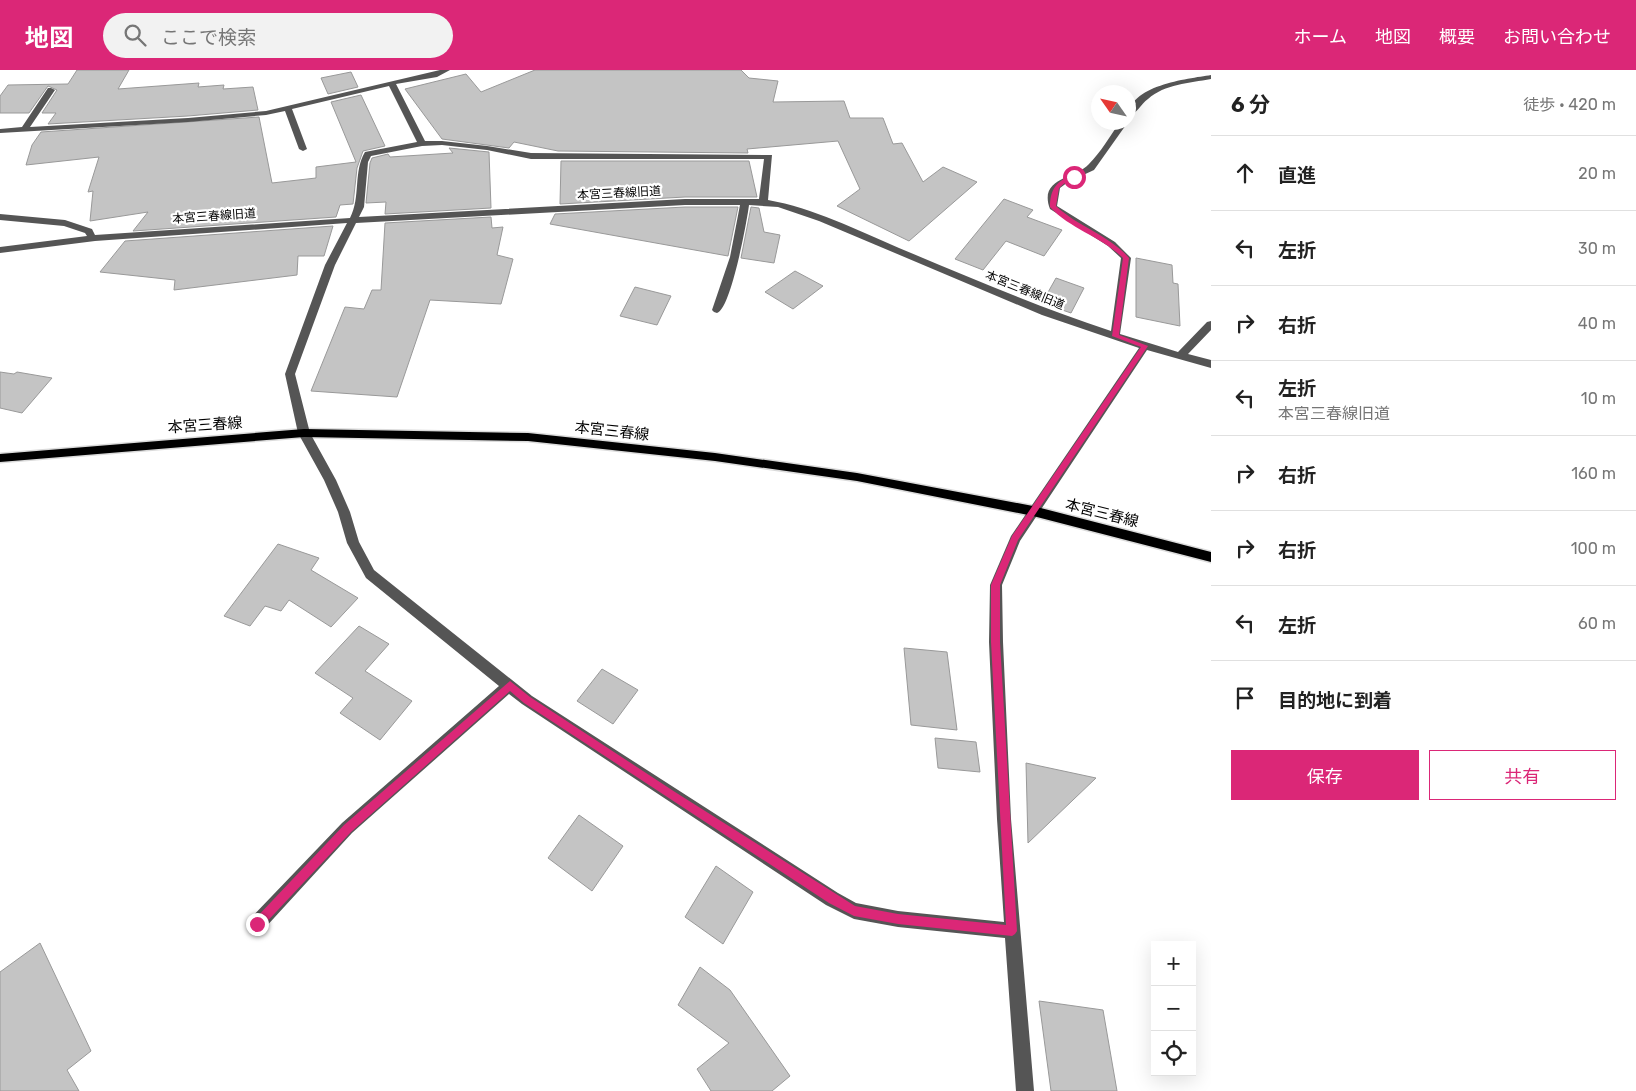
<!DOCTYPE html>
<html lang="ja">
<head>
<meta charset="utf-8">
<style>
  :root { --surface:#fff; --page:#f2f2f2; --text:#222; --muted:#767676; --line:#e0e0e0; --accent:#db2777 }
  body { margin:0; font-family:Rubik,"Noto Sans JP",sans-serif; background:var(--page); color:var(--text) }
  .controls { position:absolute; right:15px; bottom:15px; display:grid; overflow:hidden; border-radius:0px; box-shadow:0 5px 20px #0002 }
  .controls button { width:45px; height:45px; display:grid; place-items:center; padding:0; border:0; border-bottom:1px solid var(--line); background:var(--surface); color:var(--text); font:25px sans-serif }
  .compass { position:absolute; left:1091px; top:15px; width:45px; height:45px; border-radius:50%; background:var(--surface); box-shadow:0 5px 20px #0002; rotate:304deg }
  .stop { position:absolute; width:15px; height:15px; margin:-11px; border:4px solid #db2777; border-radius:50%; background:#fff }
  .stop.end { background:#db2777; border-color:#fff; box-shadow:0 1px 5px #0008 }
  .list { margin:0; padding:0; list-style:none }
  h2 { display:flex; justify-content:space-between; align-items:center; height:65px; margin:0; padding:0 20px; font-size:21px }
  h2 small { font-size:16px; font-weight:400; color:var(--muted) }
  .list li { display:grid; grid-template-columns:32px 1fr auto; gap:15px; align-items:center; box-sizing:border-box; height:75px; padding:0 20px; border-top:1px solid var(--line) }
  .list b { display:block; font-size:19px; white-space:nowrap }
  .list p { margin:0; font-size:16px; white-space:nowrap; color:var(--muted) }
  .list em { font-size:16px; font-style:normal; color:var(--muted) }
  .actions { display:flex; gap:10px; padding:15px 20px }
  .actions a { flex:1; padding:11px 0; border:1px solid var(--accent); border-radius:0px; text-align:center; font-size:18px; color:var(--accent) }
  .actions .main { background:var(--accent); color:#fff }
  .icon { flex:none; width:28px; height:28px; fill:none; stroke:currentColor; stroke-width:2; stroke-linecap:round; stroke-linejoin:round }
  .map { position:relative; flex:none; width:1211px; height:1021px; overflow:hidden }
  header { display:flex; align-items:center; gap:30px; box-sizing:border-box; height:70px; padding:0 25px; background:var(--accent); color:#fff }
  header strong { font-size:24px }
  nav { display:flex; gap:28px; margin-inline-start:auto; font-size:18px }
  .search { width:350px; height:45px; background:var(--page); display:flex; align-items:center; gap:12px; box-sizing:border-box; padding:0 18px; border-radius:28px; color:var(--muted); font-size:19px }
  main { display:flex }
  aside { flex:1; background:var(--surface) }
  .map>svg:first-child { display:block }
  .building { fill:#c4c4c4; stroke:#999 }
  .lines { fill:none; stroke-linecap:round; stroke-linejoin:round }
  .major-casing { stroke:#dbdbdb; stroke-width:3 }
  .minor { fill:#555; fill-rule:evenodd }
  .major { fill:#000; fill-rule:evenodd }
  .route { fill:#db2777 }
  .labels { text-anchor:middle; stroke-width:4.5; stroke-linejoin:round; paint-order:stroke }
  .far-street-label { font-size:12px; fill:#000; stroke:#fff }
  .street-label { font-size:15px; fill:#000; stroke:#fff }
</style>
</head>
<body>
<header>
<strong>地図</strong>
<div class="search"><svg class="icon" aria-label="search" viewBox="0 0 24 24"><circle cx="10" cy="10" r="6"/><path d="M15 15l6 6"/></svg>ここで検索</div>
<nav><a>ホーム</a><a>地図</a><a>概要</a><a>お問い合わせ</a></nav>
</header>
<main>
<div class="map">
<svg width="1211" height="1021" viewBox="0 0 1211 1021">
  <rect width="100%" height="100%" fill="#fff"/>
  <path class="building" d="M77,0h52l-11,19 81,-6 -1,4 26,-2 -1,4 30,-2 5,23 -70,6 -140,8 8,-11h-14l15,-23 -9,-4 -19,27h-29v-17l8,-11 60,-1z
    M535,0h206l8,8 29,3 -5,21 71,-1 6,17h33l10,26 9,-1 21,39 20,-15 34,15 -68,59 -72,-35 23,-17 -22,-48 -91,8 1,4 -190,-2 -44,-9 -5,6 -67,-9 -37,-50 61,-15 15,18z
    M351,2l7,15 -30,7 -7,-16z
    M361,25l24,51 -22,5 -6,17 -4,36 -13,1 -4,12 -203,14 15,-19 -58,9 3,-30 -5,1 11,-35 -73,8 6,-20 9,-13 218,-15 13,66 44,-5v-11l40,-5 -25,-60z
    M449,78l40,4 2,56 -106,6 1,-12 -20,1 4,-40 2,-5 16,-4 2,3 63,-4z
    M561,91h188l8,36h-72l-125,7z
    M1004,129l29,11 -6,7 35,13 -18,26 -38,-15 -23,29 -28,-11z
    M685,137h53l-10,49 -178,-32 5,-10z
    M751,137l8,1 5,24 16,3 -6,28 -33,-5z
    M491,147l1,11 11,-1 -6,28 16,4 -12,45 -71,-4 -33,97 -86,-6 34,-84 19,2 8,-19h9l4,-67z
    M333,156l-9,30h-26l-1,19 -123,15 1,-10 -75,-8 25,-31z
    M1136,188l36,7 1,18 5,1 2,42 -44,-9z
    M795,201l28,15 -30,23 -28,-17z
    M1056,208l28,10 -13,25 -29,-10z
    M635,217l36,9 -14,29 -37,-9z
    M0,302l14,2 3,-2 35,6 -30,35 -22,-5z
    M278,474l41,14 -8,12 47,28 -27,29 -42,-27 -8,11 -16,-5 -15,20 -26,-10z
    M359,556l30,18 -24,27 47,30 -32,39 -40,-27 13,-15 -38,-25z
    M904,578l43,4 10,78 -46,-5z
    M602,599l36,21 -25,34 -36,-23z
    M935,668l41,4 4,30 -42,-4z
    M1026,693l70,15 -68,65z
    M579,745l44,31 -31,45 -44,-33z
    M716,796l37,26 -30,52 -38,-27z
    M40,873l51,108 -24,19 12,21h-79v-119z
    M700,897l30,23 60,86 -18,15h-61l-14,-22 32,-26 -51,-38z
    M1039,931l64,9 14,81h-66z"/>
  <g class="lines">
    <g class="major-casing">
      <path id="major" d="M304,359l224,4 187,20 142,20 176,33 178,46v10l-178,-46 -176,-35 -142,-20 -187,-20 -224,-4 -304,25v-8z"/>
    </g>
    <path class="minor" d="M440,0h10l-13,7 -41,7 29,57h17l45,5 44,7 241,2 -4,45c45,8 89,30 131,48 70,29 139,59 212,83l10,-73 -13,-12 -58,-37c-12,-32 26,-30 39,-45 12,-12 21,-28 31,-42h8l-34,48 -26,12 -8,6 -3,18 58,36 16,16 -11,76 58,18 29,-30 4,-1v9l-23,24 23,6v8l-64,-18 -127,191 -18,44 1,57 8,177 23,272h-18l-11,-153 -107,-11 -44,-8 -28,-14 -304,-201 -13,-10 -157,139 -89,97 -6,2 -6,-2 -2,-6 2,-6 91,-95 157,-137 -133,-108 -19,-35 -9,-31 -14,-32 -26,-47 -13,-59 40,-109 22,-42 -252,18 -95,12v-6l87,-11 -2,-3 -21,-7 -64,-6v-6l65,6 27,9 3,6 255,-17c11,-21 3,-46 15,-66l52,-10 -28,-56 -97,23 15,40 -4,2 -4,-2 -14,-38 -19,4 -78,7 -188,11v-4l22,-2 26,-39h3l4,2 -25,37 158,-9 78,-7zM442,75l45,5 44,9h233l-5,40h-74l-326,18 5,-10 4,-45 3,-6 51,-10zM685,135h55l-10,52 -18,53 2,2 3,1c14,-4 30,-92 32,-108l29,2 41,14 223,94 97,33 -128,188 -21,49 -1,57 8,177 7,103 -106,-11 -42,-8 -18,-10 -306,-197 -158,-126 -15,-28 -9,-30 -14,-32 -26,-47 -15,-59 40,-109 21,-42z
      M1211,5v4c-22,4 -46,5 -63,20 -7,5 -12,15 -20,19 0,-33 59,-39 83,-43z"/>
    <use href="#major" class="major"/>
  </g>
  <path class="route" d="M1074,105l2,3 -9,3 -8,7 -3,18c22,21 53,29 73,52l-10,77 29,11 -130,194 -18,45v57l17,289 -2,3 -3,2 -114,-12 -44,-8 -25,-13 -305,-200 -14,-12 -159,141 -90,96 -4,2 -4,-2 -1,-4 1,-3 91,-96 166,-144 20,16 145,95 180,114 43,8 108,11 -15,-283v-57l21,-49 129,-189 -29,-11 11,-78c-21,-21 -53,-29 -73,-51 0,-18 7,-27 24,-32z"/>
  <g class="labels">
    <g class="far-street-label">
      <text transform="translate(619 123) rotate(-3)" y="4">本宮三春線旧道</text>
      <text transform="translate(214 146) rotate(-4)" y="4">本宮三春線旧道</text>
      <text transform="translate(1025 220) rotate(22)" y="4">本宮三春線旧道</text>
    </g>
    <g class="street-label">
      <text transform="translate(205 355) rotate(-4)" y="5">本宮三春線</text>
      <text transform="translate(612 361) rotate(6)" y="5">本宮三春線</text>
      <text transform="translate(1102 443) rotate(14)" y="5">本宮三春線</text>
    </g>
  </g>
</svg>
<div class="controls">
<button>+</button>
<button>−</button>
<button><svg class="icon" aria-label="locate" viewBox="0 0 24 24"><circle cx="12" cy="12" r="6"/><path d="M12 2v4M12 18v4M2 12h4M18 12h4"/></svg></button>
</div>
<svg class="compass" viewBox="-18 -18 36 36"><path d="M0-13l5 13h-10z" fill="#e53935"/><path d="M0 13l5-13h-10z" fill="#767676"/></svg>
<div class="stop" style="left:1074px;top:107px"></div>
<div class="stop end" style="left:257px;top:854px"></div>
</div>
<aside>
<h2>6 分<small>徒歩 · 420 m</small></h2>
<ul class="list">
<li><svg class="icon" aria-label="ahead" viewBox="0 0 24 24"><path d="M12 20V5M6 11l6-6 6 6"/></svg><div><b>直進</b></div><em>20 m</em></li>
<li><svg class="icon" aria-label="left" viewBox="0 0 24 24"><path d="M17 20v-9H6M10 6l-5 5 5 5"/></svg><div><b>左折</b></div><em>30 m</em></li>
<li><svg class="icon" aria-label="right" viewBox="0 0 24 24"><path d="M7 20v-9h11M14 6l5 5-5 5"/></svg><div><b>右折</b></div><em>40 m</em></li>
<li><svg class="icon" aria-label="left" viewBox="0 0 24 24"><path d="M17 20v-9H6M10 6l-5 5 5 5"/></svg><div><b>左折</b><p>本宮三春線旧道</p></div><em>10 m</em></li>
<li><svg class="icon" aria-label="right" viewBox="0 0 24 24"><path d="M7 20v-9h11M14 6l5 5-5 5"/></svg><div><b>右折</b></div><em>160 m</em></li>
<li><svg class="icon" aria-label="right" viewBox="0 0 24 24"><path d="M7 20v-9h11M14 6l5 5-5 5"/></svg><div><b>右折</b></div><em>100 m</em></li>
<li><svg class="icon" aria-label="left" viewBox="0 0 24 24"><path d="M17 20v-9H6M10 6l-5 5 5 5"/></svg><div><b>左折</b></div><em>60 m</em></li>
<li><svg class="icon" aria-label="arrive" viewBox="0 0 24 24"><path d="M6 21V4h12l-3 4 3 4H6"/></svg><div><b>目的地に到着</b></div></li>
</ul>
<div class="actions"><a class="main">保存</a><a>共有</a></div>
</aside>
</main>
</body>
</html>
